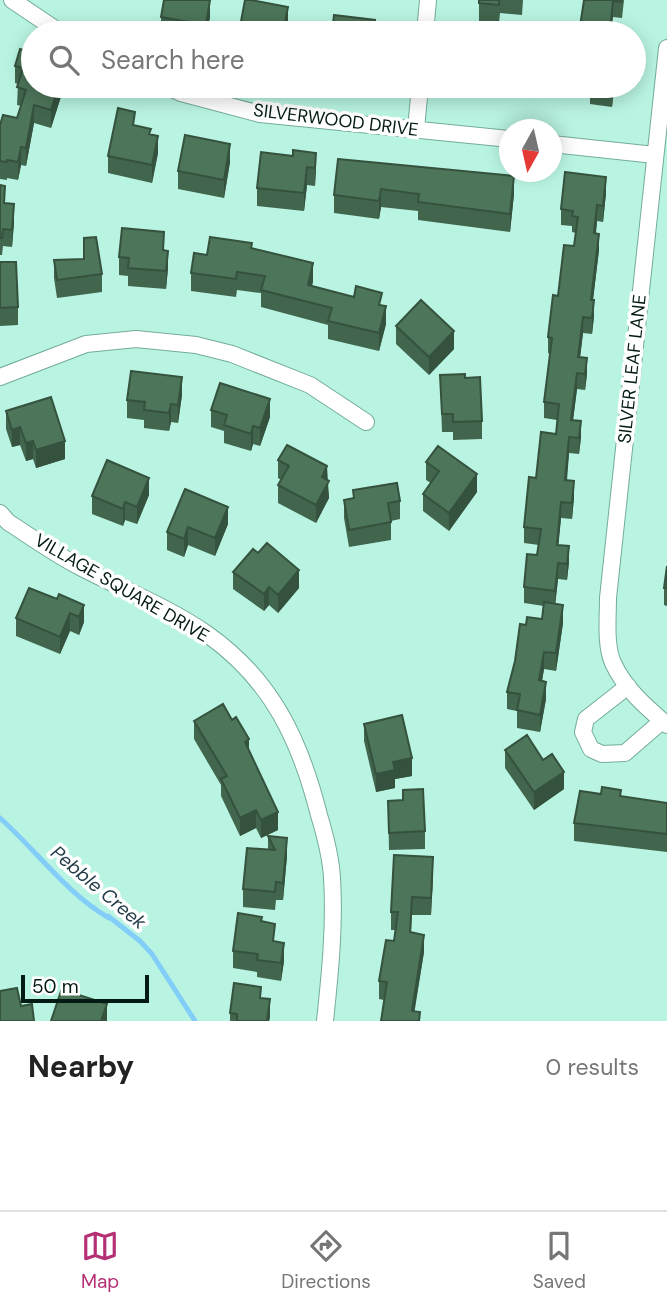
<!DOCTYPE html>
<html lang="en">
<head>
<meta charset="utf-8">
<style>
  :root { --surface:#fff; --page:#f6f6f6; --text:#222; --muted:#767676; --line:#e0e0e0; --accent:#b52f74 }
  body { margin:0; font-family:"DM Sans",sans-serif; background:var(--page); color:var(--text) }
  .compass { position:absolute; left:499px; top:119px; width:63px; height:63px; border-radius:50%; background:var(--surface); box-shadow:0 4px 18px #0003; rotate:188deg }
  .scale { position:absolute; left:21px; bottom:18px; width:128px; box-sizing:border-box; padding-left:7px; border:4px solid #041b15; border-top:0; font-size:19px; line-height:24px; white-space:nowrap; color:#041b15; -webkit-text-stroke:5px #fff; paint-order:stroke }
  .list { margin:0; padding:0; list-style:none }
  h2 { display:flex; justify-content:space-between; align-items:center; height:91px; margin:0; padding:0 28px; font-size:30px }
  h2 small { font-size:23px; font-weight:400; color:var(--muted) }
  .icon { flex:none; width:38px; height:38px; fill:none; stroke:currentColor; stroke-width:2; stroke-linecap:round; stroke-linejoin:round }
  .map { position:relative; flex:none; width:667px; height:1021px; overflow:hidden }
  .search { position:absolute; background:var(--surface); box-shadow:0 4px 18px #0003; left:21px; right:21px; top:21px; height:77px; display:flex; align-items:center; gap:18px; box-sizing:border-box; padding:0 24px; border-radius:38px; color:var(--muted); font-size:26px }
  .sheet { height:189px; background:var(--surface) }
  nav { display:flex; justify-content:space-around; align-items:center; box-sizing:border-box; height:98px; border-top:2px solid var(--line); background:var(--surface); font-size:19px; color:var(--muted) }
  nav a { display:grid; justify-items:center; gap:4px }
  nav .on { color:var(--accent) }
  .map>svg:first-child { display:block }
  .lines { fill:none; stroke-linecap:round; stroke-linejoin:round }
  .stream { stroke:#82cef8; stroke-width:5 }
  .minor-casing { stroke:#74ac9b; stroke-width:18 }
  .minor { stroke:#fff; stroke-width:16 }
  .wall { fill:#41654d }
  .shaded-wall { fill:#35523e }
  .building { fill:#4c7559; stroke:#35523e; stroke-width:2 }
  .labels { text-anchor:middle; stroke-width:7; stroke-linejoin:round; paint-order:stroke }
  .street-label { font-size:18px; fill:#041b15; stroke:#fff }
  .water-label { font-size:19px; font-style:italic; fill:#233b49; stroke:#fff }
</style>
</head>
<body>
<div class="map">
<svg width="667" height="1021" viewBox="0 0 667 1021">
  <rect width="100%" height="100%" fill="#b9f4e2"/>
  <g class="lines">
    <path class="stream" d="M0,818c37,33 66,75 109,100l-1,-2 32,25 12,13 43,67"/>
    <g class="minor-casing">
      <path id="minor" d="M12,0l49,33
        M425,33l3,-33
        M667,48l-59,550c0,20 -3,47 5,65 12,26 33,44 54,62
        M166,86l15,7 79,21 250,25
        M416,129l4,-43
        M552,144l103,11
        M0,377l86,-33 50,-5 60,6 36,9 78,31 56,37
        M0,513l8,9c23,15 47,32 72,45 42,22 88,40 127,67 65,46 93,106 112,181 6,20 12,41 13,63 3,47 -2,96 -7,143
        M628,686l-42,33 -3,13 8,17 11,5 23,-1 37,-32"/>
    </g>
    <use href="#minor" class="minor"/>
  </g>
  <path class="wall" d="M479,0h44l-1,15 -22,-2 -1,10 -20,-2z
    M584,0h40l-2,18 -9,-1z
    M161,17h49l-3,16h-46z
    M20,49l44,37v1l-13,41 -17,-5 -8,43 -5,-1 -3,15 -11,-2v2l-7,-1v-54l17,-7 4,-12 -4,-1 1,-21 -3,-1v-17z
    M472,86h40l-1,2 -17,-2 -1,8 -21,-3z
    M575,86h39l-2,21 -22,-3v-14l-15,-1z
    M135,125l23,28 -6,30 -44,-10v-17z
    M316,153l-1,33 -8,-1 -3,26 -47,-5v-18l36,-32z
    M338,159l176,35 -4,38 -92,-12v-9l-37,-4 -2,12 -45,-6v-18z
    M230,162l-6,36 -46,-9v-18z
    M0,185l5,18 9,19 -2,25 -9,-1 -1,9h-2z
    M606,193l-3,29 -6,-1 -1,12 3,17 -6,50 1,16 -2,18 -9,-1 -3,25 7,16 -2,16 -8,-1 -4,31 8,17 -2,17 -10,-1 -2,28 7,16 -2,22 -11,-1 -3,27 11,17 -2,18 -9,-1 -3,25 8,19 -7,48 -12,-2 -2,12 4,18 -6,33 -23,-4v-17l-10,-2v-17l19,-67 16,-6 2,-13 -20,-3v-16l13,-32 2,-10 -15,-2v-16l12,-49 20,-44 1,-14 -13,-2v-16l6,-48 -2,-1v-16l10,-41 16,-50 2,-13 -4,-1v-6l-11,-1v-16z
    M252,248l61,33 -1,5 70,19 4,19 -7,27 -51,-12v-14l-67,-18v-14l-24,-3 -1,7 -45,-6v-18z
    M164,250l4,18 -2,21 -38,-3v-10l-9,-1v-18z
    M84,259l18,15v18l-45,6 -3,-20v-18z
    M0,262l18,45v18l-18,1z
    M396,326l58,23 -25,26 -33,-31z
    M440,375l25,3 17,43v18l-29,1v-8h-11z
    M182,395l-4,28 -7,-1 -2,9 -25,-3v-8l-17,-2v-18z
    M211,410l59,7 -10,29 -7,-2 -2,7 -27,-8v-12l-13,-4z
    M6,411l59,48 -29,9 -3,-9 -7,2 -6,-16 -8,2 -6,-18z
    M278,460l49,20 2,18 -13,25 -38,-20v-18l3,-5 -3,-2z
    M426,462l51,30 -28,39 -26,-20v-17l8,-11 -5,-3z
    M353,490l47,11v18l-9,2v19l-42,7 -5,-29v-18l9,-1z
    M149,495l-12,29 -12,-4 -2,6 -31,-12v-18z
    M228,507v17l-13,32 -27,-11 -4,12 -17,-7v-18z
    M258,553l41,35 -21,25 -9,-8 -5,6 -31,-22v-17z
    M667,566v40l-3,-1v-17z
    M59,594l25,28 -5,13 -9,-4 -10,23 -44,-18v-18l41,-19z
    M194,721l55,30 29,79 -17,8 -5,-10 -16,8 -19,-40v-11l-27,-46z
    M364,724l48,52 -17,3v9l-19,4 -12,-51z
    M505,750l59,39 -30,21 -29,-42z
    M621,797l46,6v49l-93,-11v-18z
    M403,800l22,31v18l-36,1 -1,-49z
    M268,836l19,20 -4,44h-7l-1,10 -32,-3v-18l25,-39z
    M433,875l-2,40h-19l-1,18 13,19 -10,59 6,10 -36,-21 -5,-1v-18l15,-40 2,-11h-5v-18z
    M262,921l13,21 9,19 -3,20 -24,-4v-5l-24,-4v-17z
    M261,998l9,19 -1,4h-39v-8z"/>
  <path class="shaded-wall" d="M210,0v17l-3,16h-1v-8z
    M613,1v16l-2,16h-1z
    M288,7v18l-1,8 -3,-6z
    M59,86h5v1l-13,41v-18z
    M613,86h1l-2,21v-16z
    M34,105v18l-8,43v-18z
    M158,136v17l-6,30v-18z
    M230,144v18l-6,36v-18z
    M21,147v18l-3,15v-18z
    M316,153v18l-1,15v-18z
    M307,167v18l-3,26v-18z
    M514,176v18l-4,38v-18z
    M606,177v16l-3,29v-16z
    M381,189v18l-2,12v-18z
    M14,204v18l-2,25v-17z
    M597,205v16l-3,28v-16z
    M599,234v16l-8,66v-16z
    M168,251v17l-2,21v-18z
    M313,263v18l-5,22v-18z
    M594,300v16l-2,18v-16z
    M386,306v18l-7,27v-18z
    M583,317v16l-5,40v-16z
    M454,331v18l-25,26v-18z
    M587,358v16l-2,16v-16z
    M577,373v16l-6,47v-16z
    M182,377v18l-4,28v-18z
    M270,399v18l-10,29v-18z
    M171,404v18l-2,9v-18z
    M581,421v16l-2,17v-16z
    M253,426v18l-2,7v-17z
    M20,427v18l-8,2v-17z
    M569,437v16l-4,43v-16z
    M33,441v18l-7,2v-18z
    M65,441v18l-29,9v-18z
    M327,466l2,32 -13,25v-18l6,-28z
    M477,474v18l-28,39v-18z
    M149,478v17l-12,29v-17z
    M574,481v16l-2,22v-16z
    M125,502v18l-2,6v-17z
    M561,502v16l-4,43v-16z
    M228,507v17l-13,32v-18z
    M188,527v18l-4,12v-18z
    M569,546v16l-2,18v-16z
    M558,563v16l-3,28v-16z
    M299,570v18l-21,25v-18z
    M269,587v18l-5,6v-17z
    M84,605v17l-5,13v-18z
    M563,605v18l-7,48v-18z
    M70,613v18l-10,23v-17z
    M544,652v17l-5,29v-18z
    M546,682v17l-6,33v-17z
    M249,739v18l-4,-15z
    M412,758v18l-17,3v9l-19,4v-18l17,-12z
    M564,772v17l-30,21v-18z
    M256,810v18l-16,8v-18z
    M278,812v18l-17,8v-18z
    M287,838v18l-4,44v-17z
    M433,857v18l-2,40v-17z
    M424,935v17l-11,69 -1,-10z
    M284,943v18l-3,20v-18z
    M270,999v18l-1,4h-2z
    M107,1004v17h-6z"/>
  <path class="building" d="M164,0h46l-4,25 -45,-8z
    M245,0h6l37,7 -4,20 10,2 -1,4 -54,-1z
    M479,0h20v5l-20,-2z
    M584,0h38v2l-9,-1 -3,32h-31z
    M334,15l41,5 -1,13h-42z
    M489,26l27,4v3h-27z
    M20,49l13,4v33h26l-8,24 -17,-5 -8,43 -5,-1 -3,15 -11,-2v2l-7,-1v-36l3,-10 14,3 9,-28 -9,-3 6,-19 -8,-2z
    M590,86h23l-1,5 -22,-3z
    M118,108l17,4 -2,13 18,4 -2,5 9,2 -6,29 -44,-9z
    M185,135l45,9 -6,36 -46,-9z
    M293,150l23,3 -1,15 -8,-1 -3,26 -47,-5 4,-36 32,4z
    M338,159l176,17 -4,38 -92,-12 1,-8 -38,-5 -2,12 -45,-6z
    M565,172l41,5 -3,29 -6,-1 -3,28 5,1 -8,66h3l-2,18 -9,-1 -5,40 9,1 -2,16 -8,-1 -6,47 10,1 -2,17 -10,-1 -4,43 9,1 -2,22 -11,-1 -4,43 12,1 -2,18 -9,-1 -3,28 -31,-4 3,-33 10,1 4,-26 -17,-2 5,-50 7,1 5,-46 15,2 3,-30 -15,-2 8,-64 -4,-1 5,-42 5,1 6,-51 10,1 4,-29 -6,-1 1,-5 -12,-2z
    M0,185l5,1 -1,17 10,1 -2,26 -9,-1 -1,9h-2z
    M122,228l42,4 -1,18 5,1 -2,20 -38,-3 1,-10 -10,-1z
    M96,237l6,37 -45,6 -3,-20 30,-1v-21z
    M210,237l42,6 -1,5 62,15 -5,22 46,12 2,-11 26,7 -3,12 7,1 -7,27 -51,-12 4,-13 -71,-18 4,-14 -28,-4 -1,7 -45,-6 3,-20 13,2z
    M0,262h16l2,45 -18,1z
    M421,300l33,31 -25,26 -33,-31z
    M131,371l51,6 -4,28 -7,-1 -2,9 -25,-3 1,-8 -18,-2z
    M465,374v4l15,-1 2,44 -29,1v-8h-11l-2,-39z
    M220,383l50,16 -10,29 -7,-2 -2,8 -27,-9 3,-10 -16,-5z
    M51,397l14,44 -29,9 -3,-9 -7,2 -6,-16 -8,3 -6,-19z
    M287,445l40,21 -5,11 7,4 -13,24 -38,-20 11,-19 -11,-6z
    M438,446l39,28 -28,39 -26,-19 16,-23 -13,-9z
    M107,460l42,18 -12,29 -12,-5 -2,7 -31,-13z
    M397,483l3,18 -12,2 3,19 -42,8 -5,-30 10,-2 -1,-8z
    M185,489l43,18 -13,31 -27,-11 -4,12 -17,-7z
    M267,543l32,27 -21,25 -9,-8 -5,7 -31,-22 20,-23 5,4z
    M667,566v22h-3z
    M29,588l28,11 2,-5 25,11 -5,12 -9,-4 -10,24 -44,-19z
    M544,602l19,3 -7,48 -12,-1 -5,28 7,2 -6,33 -23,-5 3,-16 -13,-2 8,-31 5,-37 6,1 1,-8 15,2z
    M223,704l9,16 4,-3 13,22 -4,3 33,70 -17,8 -5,-10 -16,8 -19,-39 6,-3 -33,-55z
    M402,715l10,43 -19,4 2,8 -19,4 -12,-50z
    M527,735l16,25 9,-6 12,18 -30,20 -29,-42z
    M602,787l19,3 -1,6 47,7v31l-93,-11 6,-32 21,3z
    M423,789l2,42 -36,2 -1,-32 15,-1v-10z
    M268,836l19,2 -4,45 -7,-1 -1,10 -32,-3 4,-41 28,2z
    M394,855l39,2 -2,41 -19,-1 -2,35 14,3 -12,76 8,1 -1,9h-38l6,-39 -8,-1 7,-41 8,1 4,-29h-7z
    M238,913l24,4 -1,4 14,3 -2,17 11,2 -3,20 -24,-3 1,-6 -25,-3z
    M234,983l27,4 -1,11 10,1 -3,22h-30v-7l-7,-1z
    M17,988l4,18 11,-2 2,17h-34v-30z
    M61,991l12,4v-2l34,11 -6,17h-50z"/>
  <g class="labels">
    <g class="street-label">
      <text transform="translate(336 120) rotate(7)" y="6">SILVERWOOD DRIVE</text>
      <text transform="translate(632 369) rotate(-84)" y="6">SILVER LEAF LANE</text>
      <text transform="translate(122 588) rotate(30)" y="6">VILLAGE SQUARE DRIVE</text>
    </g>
    <g class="water-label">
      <text transform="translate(99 887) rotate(40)" y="7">Pebble Creek</text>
    </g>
  </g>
</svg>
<svg class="compass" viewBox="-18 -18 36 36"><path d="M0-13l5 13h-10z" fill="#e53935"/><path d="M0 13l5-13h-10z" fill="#767676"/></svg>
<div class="scale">50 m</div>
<div class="search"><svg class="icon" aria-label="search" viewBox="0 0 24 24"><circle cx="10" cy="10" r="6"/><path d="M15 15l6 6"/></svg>Search here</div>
</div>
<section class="sheet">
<h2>Nearby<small>0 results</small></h2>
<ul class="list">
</ul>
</section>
<nav>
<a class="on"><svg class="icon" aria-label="map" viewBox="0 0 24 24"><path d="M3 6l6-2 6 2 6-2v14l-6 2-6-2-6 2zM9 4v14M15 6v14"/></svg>Map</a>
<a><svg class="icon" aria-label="directions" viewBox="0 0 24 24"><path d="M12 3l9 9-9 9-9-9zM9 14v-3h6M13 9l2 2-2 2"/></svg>Directions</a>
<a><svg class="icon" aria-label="saved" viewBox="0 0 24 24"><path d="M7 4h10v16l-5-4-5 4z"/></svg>Saved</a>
</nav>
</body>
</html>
